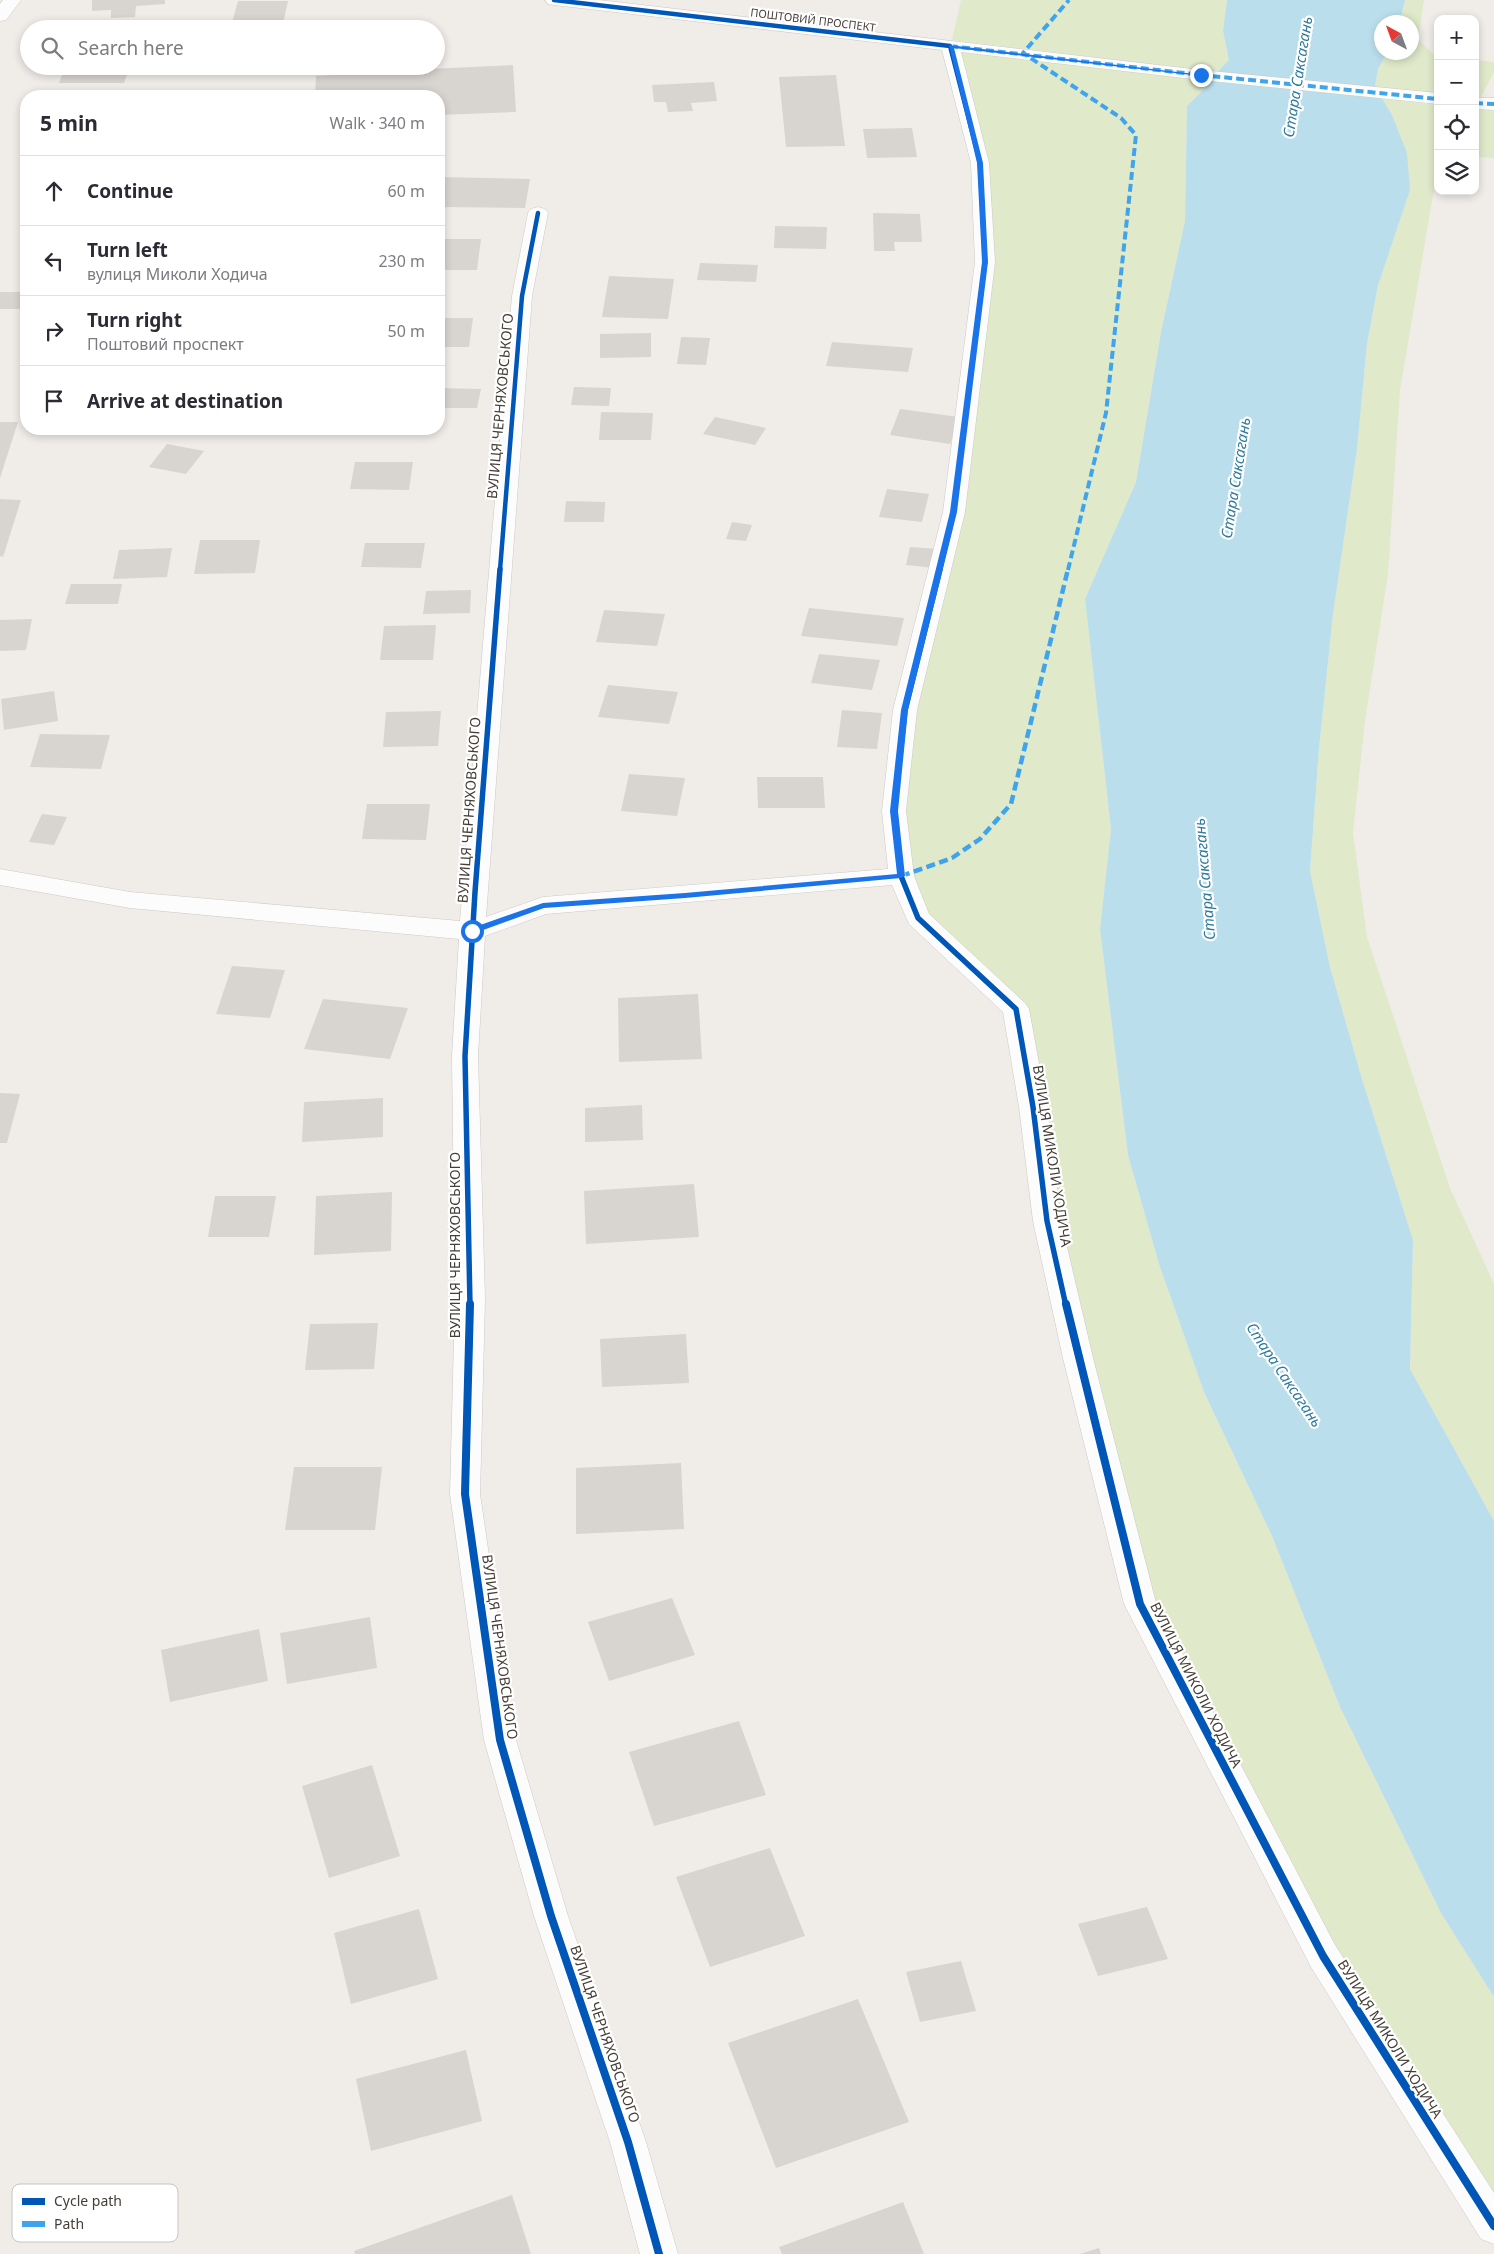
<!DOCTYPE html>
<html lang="en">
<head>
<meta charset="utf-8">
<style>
  :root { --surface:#fff; --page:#f7f7f7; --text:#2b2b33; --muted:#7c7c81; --line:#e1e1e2 }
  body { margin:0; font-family:"Noto Sans",sans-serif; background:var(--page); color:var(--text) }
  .controls { position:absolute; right:15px; top:15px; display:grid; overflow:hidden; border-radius:10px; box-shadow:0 2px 8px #0003 }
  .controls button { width:45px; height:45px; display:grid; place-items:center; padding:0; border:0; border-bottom:1px solid var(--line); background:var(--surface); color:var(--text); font:25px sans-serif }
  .compass { position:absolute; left:1374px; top:15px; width:45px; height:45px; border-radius:50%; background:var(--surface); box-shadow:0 2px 8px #0003; rotate:319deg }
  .stop { position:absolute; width:15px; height:15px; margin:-11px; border:4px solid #1a73e8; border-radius:50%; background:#fff }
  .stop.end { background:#1a73e8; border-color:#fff; box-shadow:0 1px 5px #0008 }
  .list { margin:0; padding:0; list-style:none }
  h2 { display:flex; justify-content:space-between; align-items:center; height:65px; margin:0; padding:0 20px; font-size:21px }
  h2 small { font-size:16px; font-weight:400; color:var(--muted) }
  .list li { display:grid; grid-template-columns:32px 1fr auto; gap:15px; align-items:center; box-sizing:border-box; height:70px; padding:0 20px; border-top:1px solid var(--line) }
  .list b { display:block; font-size:19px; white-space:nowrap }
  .list p { margin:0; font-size:16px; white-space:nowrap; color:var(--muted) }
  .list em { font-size:16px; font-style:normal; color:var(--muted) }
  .icon { flex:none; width:28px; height:28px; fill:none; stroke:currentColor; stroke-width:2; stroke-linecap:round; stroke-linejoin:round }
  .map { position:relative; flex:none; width:1494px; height:2254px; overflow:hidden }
  .search { position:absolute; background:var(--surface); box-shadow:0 2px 8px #0003; left:20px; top:20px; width:425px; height:55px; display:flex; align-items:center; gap:12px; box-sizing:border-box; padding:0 18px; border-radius:28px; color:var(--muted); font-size:19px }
  .panel { position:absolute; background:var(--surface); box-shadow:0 2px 8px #0003; left:20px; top:90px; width:425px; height:345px; border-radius:20px }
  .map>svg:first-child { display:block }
  .green { fill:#e0e9ca }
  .water { fill:#bbdeec }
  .building { fill:#d8d4d0 }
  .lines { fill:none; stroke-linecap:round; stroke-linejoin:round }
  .minor-casing { stroke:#ccc9c5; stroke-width:1 }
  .minor { fill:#fdfcfc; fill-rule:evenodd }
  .quiet-far1 { stroke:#3fa4eb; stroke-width:4; stroke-dasharray:8 4; stroke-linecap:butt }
  .quiet { stroke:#3fa4eb; stroke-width:4.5; stroke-dasharray:9 4.5; stroke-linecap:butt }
  .cycleway-far2-casing { stroke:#fff; stroke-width:7 }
  .cycleway-far1-casing { stroke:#fff; stroke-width:9 }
  .cycleway-casing { stroke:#fff; stroke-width:11 }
  .cycleway-far2 { stroke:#0057b8; stroke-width:4.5 }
  .cycleway-far1 { stroke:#0057b8; stroke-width:5.5 }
  .cycleway { stroke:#0057b8; stroke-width:8 }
  .route { fill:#1a73e8 }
  .labels { text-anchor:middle; stroke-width:4.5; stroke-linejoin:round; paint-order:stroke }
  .far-street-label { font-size:11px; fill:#453e36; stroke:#fff }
  .street-label { font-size:14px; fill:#453e36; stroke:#fff }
  .water-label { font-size:15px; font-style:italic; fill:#2e7b9f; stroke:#fff }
  .key { fill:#fff; stroke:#c7c5c3; stroke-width:1 }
  .key-label { font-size:14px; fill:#453e36 }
</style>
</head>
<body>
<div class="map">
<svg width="1494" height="2254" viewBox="0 0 1494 2254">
  <rect width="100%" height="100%" fill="#f0ede9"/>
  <path class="green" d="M961,0h266l-4,31 6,29 -12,12 -265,-32z
    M1405,0h19l-6,39 17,17h3v37l-63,-6 3,-18 9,-16 25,-1v-30h-12z
    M952,51l260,30 -25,25 -2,115 -24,111 -25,150 -51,117 26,230 -11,100 28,226 31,109 45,128 68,144 68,171 101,206 53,84v229l-354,-622 -124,-595 -98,-91 -24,-107 60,-299 31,-250 -5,-99z
    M1475,60l19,2v10l-13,25h-6z
    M1381,99l57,6v61l-38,224 -12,184 -23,147 -12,112 14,104 83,251 44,96v237l-84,-152 3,-129 -51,-161 -32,-112 -20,-96 9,-123 14,-134 24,-165 10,-105 11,-59 14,-170z
    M1475,108l19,3v47l-19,-1z"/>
  <path class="water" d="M1227,0h178l-5,22h-18v30l5,1 -9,16 -3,18 17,28 15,38 3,37 -32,95 -11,59 -10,105 -24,165 -14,134 -9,123 20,96 32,112 51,161 -3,129 84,152v476l-53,-84 -101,-206 -68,-171 -68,-144 -45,-128 -31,-109 -28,-226 11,-100 -26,-230 51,-117 25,-150 24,-111 2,-115 25,-25 5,-9 12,-12 -6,-29z"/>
  <path class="building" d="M92,0h73v4l-29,2 -1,11 -24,1v-8l-19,1z
    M238,1h50l-5,22h-51z
    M513,65l3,47 -77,3v-19h-124l1,-20 15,-1v-9h74v4z
    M65,66h65l-6,17h-65z
    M836,75l9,71 -59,1 -7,-70z
    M714,82l3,19 -26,2 2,8 -25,1 -2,-10h-12l-2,-17z
    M912,128l5,29 -50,1 -4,-29z
    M439,177l91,2 -5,29 -86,-1z
    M873,213l47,1 2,28h-28l1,9h-21z
    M775,226l52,1 -1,22 -52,-1z
    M439,239h42l-4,31h-38z
    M700,263l58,2 -2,17 -59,-2z
    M609,276l65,3 -6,40 -66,-2z
    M0,292h26v17h-26z
    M439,318h34l-4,29h-30z
    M651,333v24l-51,1v-24z
    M681,337l29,1 -4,27 -29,-1z
    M832,342l81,6 -5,24 -82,-6z
    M574,387l37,1 -2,18 -38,-1z
    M439,388l42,1 -4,19h-38z
    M900,409l59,8 -9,27 -60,-9z
    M601,412l52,1 -2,27h-52z
    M715,417l51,11 -11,17 -52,-11z
    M0,422h18l-18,56z
    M167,444l37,7 -18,23 -37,-7z
    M355,462h58l-4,28 -59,-1z
    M887,489l42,5 -7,28 -43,-5z
    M0,499l21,1 -18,57 -3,-1z
    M566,501l39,1 -1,20h-40z
    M732,522l20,3 -6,16 -20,-2z
    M200,540h60l-5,33 -61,1z
    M365,543h60l-4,25 -60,-1z
    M910,547l28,2 -4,19 -28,-3z
    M172,548l-5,29 -54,2 6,-29z
    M71,584h51l-4,20h-53z
    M471,590l-1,23 -47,1 3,-23z
    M809,608l95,10 -7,28 -96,-10z
    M604,610l61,4 -8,32 -61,-4z
    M32,619l-6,31 -26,1v-31z
    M436,625l-3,35h-53l4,-34z
    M819,654l61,6 -8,30 -61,-7z
    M608,685l70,7 -9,32 -71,-7z
    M54,691l4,30 -54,9 -3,-31z
    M842,710l40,3 -5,36 -40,-2z
    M441,711l-3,35 -55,1 3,-35z
    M40,734l70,1 -9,34 -71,-2z
    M629,774l56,4 -8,38 -56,-5z
    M757,777h66l2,31h-67z
    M367,804h63l-4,36 -64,-1z
    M42,814l25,3 -13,28 -25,-3z
    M232,966l53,4 -15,48 -54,-4z
    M698,994l4,65 -83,3 -1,-64z
    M323,999l85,9 -18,51 -86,-10z
    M0,1093l20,1 -13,49h-7z
    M383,1098v39l-81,5 2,-40z
    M642,1105l1,35 -58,2v-34z
    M694,1184l5,53 -113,7 -2,-53z
    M392,1192l-1,59 -77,4 2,-59z
    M215,1196h61l-7,41h-61z
    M378,1323l-4,46 -69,1 5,-46z
    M686,1334l3,49 -87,4 -2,-48z
    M681,1463l3,66 -108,5v-66z
    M294,1467h88l-7,63h-90z
    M672,1598l23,57 -86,26 -21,-59z
    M370,1617l7,51 -90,16 -7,-51z
    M259,1629l9,52 -98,21 -9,-52z
    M739,1721l27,74 -112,31 -25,-74z
    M372,1765l28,91 -71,22 -27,-92z
    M770,1848l35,88 -95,31 -34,-90z
    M1147,1907l21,52 -70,17 -20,-52z
    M419,1909l19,70 -87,25 -17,-71z
    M961,1961l15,50 -56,11 -14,-50z
    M858,1999l51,123 -133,46 -48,-125z
    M466,2050l16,71 -111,30 -15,-72z
    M512,2195l19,59h-176l-1,-3z
    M903,2202l21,52h-142l-3,-7z
    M1099,2248l2,6h-21z"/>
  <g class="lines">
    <g class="minor-casing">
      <path id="minor" d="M3,0h18l-15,20 -6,1v-17z
        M545,0h54l602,70 237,23v11l-237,-24 -240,-28 28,111 6,99 -30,250 -48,198 -11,101 8,65 15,38 96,89 4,6 18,98 14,114 32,137 63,245 179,342 159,248v51l-13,-5 -170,-272 -187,-363 -61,-246 -30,-137 -14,-114 -16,-95 -94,-88 -17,-39 -346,29 -61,22 -7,120 7,243 -5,195 36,246 52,176 78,226 32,112h-38l-30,-112 -76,-226 -50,-176 -34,-246 5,-195 -3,-243 7,-117 -329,-31 -130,-23v-16l130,23 330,29 52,-625 16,-83 3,-4 7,-2 7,2 3,4 -16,83 -46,621 57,-20 345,-28 -6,-58 11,-101 50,-198 32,-250 -4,-99 -29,-113 -388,-45 -6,-1z
        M1475,98h19v12l-19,-1z"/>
    </g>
    <use href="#minor" class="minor"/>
    <path class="quiet-far1" d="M950,46l251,29 237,24
      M1475,103l19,1
      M1068,570l38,-157 30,-278 -15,-17 -98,-65 46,-53"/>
    <path class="quiet" d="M901,876l51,-18 28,-19 31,-35 57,-235"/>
    <g class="cycleway-far2-casing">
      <path id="cycleway-far2" d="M554,0l396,46 30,117 5,99 -31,250 -14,58
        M500,570l22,-274 16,-83"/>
    </g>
    <g class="cycleway-far1-casing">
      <path id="cycleway-far1" d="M940,569l-35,141 -11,101 7,65 17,42 98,91 17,98 14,114 19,85
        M470,1306l-5,-250 10,-164 25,-323"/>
    </g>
    <g class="cycleway-casing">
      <path id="cycleway" d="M470,1304l-5,190 35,246 51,176 77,226 31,112
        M1066,1304l74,300 183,352 171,270"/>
    </g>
    <use href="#cycleway-far2" class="cycleway-far2"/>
    <use href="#cycleway-far1" class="cycleway-far1"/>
    <use href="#cycleway" class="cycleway"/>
  </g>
  <path class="route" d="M949,45l254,30 -2,1 -247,-28 29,115 5,99 -31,250 -49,198 -10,101 7,65 -4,2 -216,20 -141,10 -69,25h-6v-4l74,-26 142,-10 212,-19 -7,-63 11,-101 49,-198 32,-250 -5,-99z"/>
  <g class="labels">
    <g class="far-street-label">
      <text transform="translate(813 20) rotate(7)" y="4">ПОШТОВИЙ ПРОСПЕКТ</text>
    </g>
    <g class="street-label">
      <text transform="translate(500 406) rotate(-85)" y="5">ВУЛИЦЯ ЧЕРНЯХОВСЬКОГО</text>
      <text transform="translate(469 810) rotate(-86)" y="5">ВУЛИЦЯ ЧЕРНЯХОВСЬКОГО</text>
      <text transform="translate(1052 1156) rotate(81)" y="5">ВУЛИЦЯ МИКОЛИ ХОДИЧА</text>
      <text transform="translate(455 1245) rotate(-90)" y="5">ВУЛИЦЯ ЧЕРНЯХОВСЬКОГО</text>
      <text transform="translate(500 1647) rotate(82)" y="5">ВУЛИЦЯ ЧЕРНЯХОВСЬКОГО</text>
      <text transform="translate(1196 1685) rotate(63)" y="5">ВУЛИЦЯ МИКОЛИ ХОДИЧА</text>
      <text transform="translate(605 2034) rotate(71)" y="5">ВУЛИЦЯ ЧЕРНЯХОВСЬКОГО</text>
      <text transform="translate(1390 2039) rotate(58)" y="5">ВУЛИЦЯ МИКОЛИ ХОДИЧА</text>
    </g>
    <g class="water-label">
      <text transform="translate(1298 77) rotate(-81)" y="5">Стара Саксагань</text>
      <text transform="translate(1236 478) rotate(-81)" y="5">Стара Саксагань</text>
      <text transform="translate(1205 879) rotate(-95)" y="5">Стара Саксагань</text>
      <text transform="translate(1284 1375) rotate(56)" y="5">Стара Саксагань</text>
    </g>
  </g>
  <rect x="12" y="2184" width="166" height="58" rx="8" class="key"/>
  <rect x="22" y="2198" width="23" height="7" fill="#0057b8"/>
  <rect x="22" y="2221" width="23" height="6" fill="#3fa4eb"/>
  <g class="key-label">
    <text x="54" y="2206">Cycle path</text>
    <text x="54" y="2229">Path</text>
  </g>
</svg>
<div class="controls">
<button>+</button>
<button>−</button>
<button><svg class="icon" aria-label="locate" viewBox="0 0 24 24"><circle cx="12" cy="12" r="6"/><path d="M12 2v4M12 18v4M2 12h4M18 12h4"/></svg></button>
<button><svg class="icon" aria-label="layers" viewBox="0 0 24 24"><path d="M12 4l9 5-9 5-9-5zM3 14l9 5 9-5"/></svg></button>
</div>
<svg class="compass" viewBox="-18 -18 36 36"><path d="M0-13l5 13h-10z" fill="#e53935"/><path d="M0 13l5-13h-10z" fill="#7c7c81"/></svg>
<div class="stop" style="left:472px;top:931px"></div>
<div class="stop end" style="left:1201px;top:75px"></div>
<div class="search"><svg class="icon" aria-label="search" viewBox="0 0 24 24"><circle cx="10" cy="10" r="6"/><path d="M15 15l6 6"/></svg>Search here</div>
<section class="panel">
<h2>5 min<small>Walk · 340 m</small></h2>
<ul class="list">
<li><svg class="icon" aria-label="ahead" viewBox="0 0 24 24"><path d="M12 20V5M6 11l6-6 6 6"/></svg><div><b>Continue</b></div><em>60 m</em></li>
<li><svg class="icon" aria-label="left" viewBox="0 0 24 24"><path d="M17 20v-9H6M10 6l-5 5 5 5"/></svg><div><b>Turn left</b><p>вулиця Миколи Ходича</p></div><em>230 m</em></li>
<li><svg class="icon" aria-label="right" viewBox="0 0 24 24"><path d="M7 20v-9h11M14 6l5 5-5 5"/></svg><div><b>Turn right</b><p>Поштовий проспект</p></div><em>50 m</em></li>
<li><svg class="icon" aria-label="arrive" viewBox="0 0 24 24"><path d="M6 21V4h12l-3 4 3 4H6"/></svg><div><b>Arrive at destination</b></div></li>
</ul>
</section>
</div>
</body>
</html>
